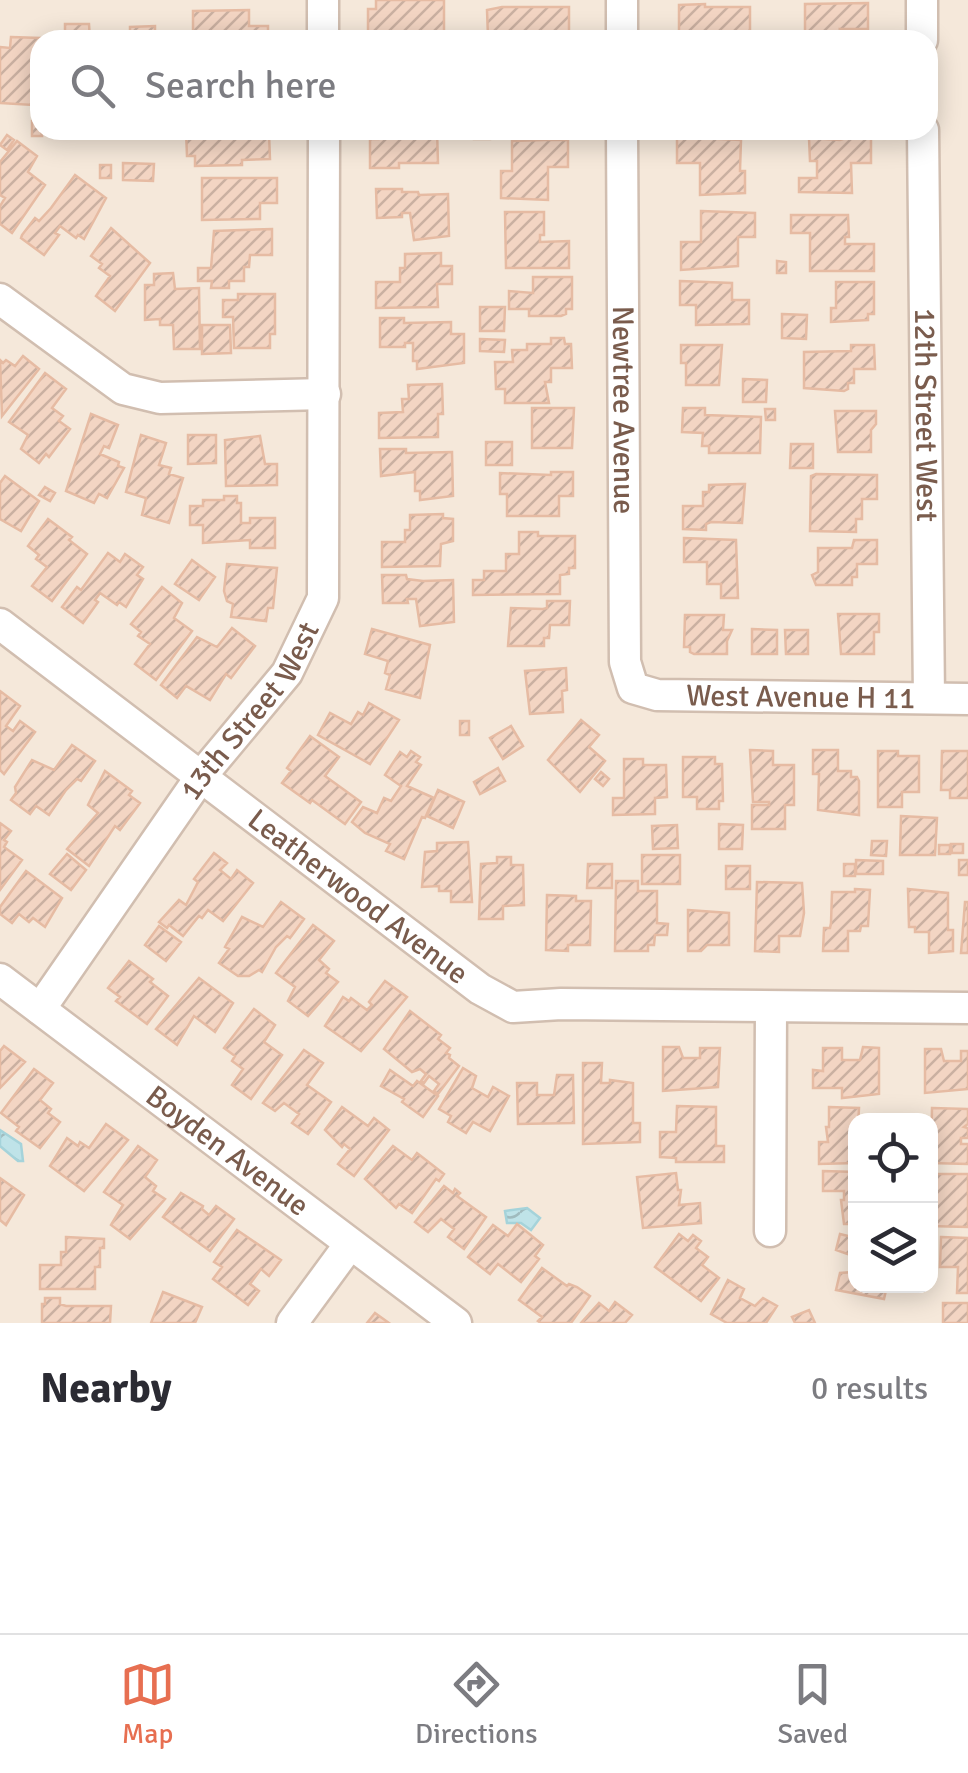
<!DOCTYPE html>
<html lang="en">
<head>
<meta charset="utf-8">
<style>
  :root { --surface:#fff; --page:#f7f7f7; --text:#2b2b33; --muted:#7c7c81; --line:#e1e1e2; --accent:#e76f51 }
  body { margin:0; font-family:Signika,sans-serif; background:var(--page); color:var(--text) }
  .controls { position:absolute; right:30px; bottom:30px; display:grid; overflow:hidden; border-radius:20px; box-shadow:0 5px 25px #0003 }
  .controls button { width:90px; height:90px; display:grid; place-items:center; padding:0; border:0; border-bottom:2px solid var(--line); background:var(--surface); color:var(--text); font:50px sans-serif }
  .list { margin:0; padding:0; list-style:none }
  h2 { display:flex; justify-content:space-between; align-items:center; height:130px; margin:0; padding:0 40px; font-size:42px }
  h2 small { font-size:32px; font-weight:400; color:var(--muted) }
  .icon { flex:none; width:55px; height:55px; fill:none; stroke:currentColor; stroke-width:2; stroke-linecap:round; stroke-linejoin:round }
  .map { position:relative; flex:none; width:968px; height:1323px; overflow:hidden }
  .search { position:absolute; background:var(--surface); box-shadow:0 5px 25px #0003; left:30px; right:30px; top:30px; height:110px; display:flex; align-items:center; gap:25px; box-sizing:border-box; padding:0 35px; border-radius:30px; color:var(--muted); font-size:38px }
  .sheet { height:310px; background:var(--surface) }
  nav { display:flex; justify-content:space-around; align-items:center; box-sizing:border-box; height:140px; border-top:2px solid var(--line); background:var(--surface); font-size:28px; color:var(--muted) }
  nav a { display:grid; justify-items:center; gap:5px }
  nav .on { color:var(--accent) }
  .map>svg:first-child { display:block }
  .residential { fill:#f5e8da; fill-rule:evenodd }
  .water { fill:url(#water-waves); stroke:#a5d3da; stroke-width:2.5 }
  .building { fill:url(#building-hatch); stroke:#e6bba3; stroke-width:2.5 }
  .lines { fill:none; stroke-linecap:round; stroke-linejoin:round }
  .minor-casing { stroke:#d1beb0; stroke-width:35 }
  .minor { stroke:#fff; stroke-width:30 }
  .labels { text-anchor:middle; stroke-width:8; stroke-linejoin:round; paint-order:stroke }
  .street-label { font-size:30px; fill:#7a5c4d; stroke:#fffaf3 }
</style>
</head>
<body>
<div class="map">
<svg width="968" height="1323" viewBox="0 0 968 1323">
  <defs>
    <pattern id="water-waves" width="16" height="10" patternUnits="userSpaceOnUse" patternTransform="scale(2.5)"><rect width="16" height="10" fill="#bfe3e8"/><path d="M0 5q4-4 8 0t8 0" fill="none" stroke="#a0bbbe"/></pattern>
    <pattern id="building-hatch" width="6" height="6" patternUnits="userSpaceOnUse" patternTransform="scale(2.5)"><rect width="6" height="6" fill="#f3d5c3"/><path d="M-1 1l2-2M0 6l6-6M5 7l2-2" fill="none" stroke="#cab0a1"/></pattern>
  </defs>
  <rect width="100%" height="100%" fill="#fdf6ec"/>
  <path class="residential" d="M0,0h968v1323h-968zM40,40h888v90h-888zM856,1120h74v166h-74z"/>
  <path class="water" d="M0,1130l21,14 2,17h-5l-18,-15z
    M527,1208l13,10 -9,12 -10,-7h-14l-2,-12z"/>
  <path class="building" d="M376,0h68v34h-47v4h-29v-29h8z
    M868,3v26h-28l4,11h-39v-36z
    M705,4v3h45v33h-50v-8h-21v-27z
    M502,7h67v27h-30v5l5,1h-61v-3h5l-1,-27z
    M249,10v16h19v14h-75v-29z
    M65,24h24l1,16h-25z
    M155,26v14h-25v-13z
    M11,37l29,1 -7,67 -33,-2v-56l10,1z
    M32,121h8l2,15h-10z
    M250,130v4h19l1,25 -28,1v5l-47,1v-10h-8l-1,-25z
    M378,130h59l1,33h-39v5h-29v-29h8z
    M525,130h41v4l-41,1z
    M474,133h16v6h-16z
    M871,134v29h-20l1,30 -53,-1v-14h18v-17h-7l-1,-23 31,2 6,-2v-3z
    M7,135l7,5 -7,10 -7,-5z
    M677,137l64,3 -1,31h5v22l-45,2v-32h-23z
    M544,140h24v27h-20v33l-47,-2v-27h11v-30z
    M17,141l20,15 -9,16 17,13 -33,48 -12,-9v-18l5,-8 -5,-3v-33z
    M123,163l31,1 -1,17 -30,-1z
    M100,165h11v13h-11z
    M75,175l31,23 -22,41 -6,-4 -2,3 -16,-12 -5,7 4,2 -15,20 -23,-17 1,-3 13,-17 4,3 12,-13z
    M202,178h75v25h-17v16l-58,1z
    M376,189h26v3h16l1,3 29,-1 1,42 -35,4 -4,-27h-8v4l-25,1z
    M701,211l54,2v24h-17v29l-57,4v-28h20z
    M505,212h39v23h-4v7l29,-1v27h-63z
    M791,215h57l1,22h-4v7h29v27h-64v-38h-19z
    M111,228l39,35 -35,48 -19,-15 14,-20 -11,-8 3,-4 -11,-8z
    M272,229v26h-22l-1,12h-5v14h-15v7h-18l1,-7h-14v-13h13l3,-37z
    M441,253v13h11v18h-15l1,23 -62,1v-26h24v-14h5v-14z
    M777,261l9,1v11h-9z
    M173,273l2,16 24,-1 1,61h-26l-1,-24h-13v-6l-15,1v-35h9v-11z
    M533,277h39v32h-6v5l-5,2h-32v-7h-20v-18l24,2z
    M680,281l52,2v17h17v24l-53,1v-20h-16z
    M836,282h38v32h-6v6l-37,2v-14h5z
    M238,294h37v40h-5v14h-36l-1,-31h-10v-17h15z
    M480,307h25l-1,24h-24z
    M782,314l25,1 -1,24 -24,-1z
    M380,318h24v5l47,-1v12h13v29l-47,6v-8h-4v-18h-8v4h-25z
    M202,325h28l1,28 -29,1z
    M551,338h13l1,6h6l1,24h-21v14h-6l4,21h-44v-14h-9l-1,-27h18l-1,-12h15v-6h24z
    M480,339l25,1 -1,12 -24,-1z
    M681,345h41l-3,40h-33v-22h-5z
    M851,345h23l1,24h-21v14h-6v6l-4,2 -40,-3v-36l47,-1z
    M23,356l16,13 -37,47 -2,-56 3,3 3,-3 9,6z
    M45,373l21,16 -14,19 11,8 -4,5 11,8 -21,28 -3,-3 -7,9 -18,-14 7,-14 -19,-13z
    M743,379l24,1 -1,22h-23z
    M442,384l1,30h-5v23l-59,1v-25l24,-1 -1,-13h7l-1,-14z
    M532,408h42l-2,40h-40z
    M683,408h22v7l56,2 -1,36h-51v-7h-7l1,-13 -21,-1z
    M765,409h10v11h-9z
    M835,411h41v13l-5,6v22h-33z
    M91,414l27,11 -9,23 -5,-2 -4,8 19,8 -1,4 6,2 -17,30 -8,-4 -5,9 -28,-12z
    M141,435l25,8 -7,22 12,3 -2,6 14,4 -14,45 -27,-8 4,-17 -20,-6z
    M188,435h28v28l-28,1z
    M260,436l5,28h12v21l-51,1 -1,-46z
    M486,442h26v23h-26z
    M791,444h22v24h-23z
    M380,449h26v4l46,-1 1,44 -33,4v-9h-5v-19l-34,4z
    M551,472h22v24h-14v20h-52v-22h-7v-21l51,2z
    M816,474l61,1v24h-15v20h-6v13l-46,-1 1,-55z
    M5,476l34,25 -18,30 -21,-12v-36z
    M740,484h5l-3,39 -31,-1 -5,2v6l-23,-1v-23h20v-14h6v-7z
    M45,487l10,6 -5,8 -11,-6z
    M224,496h13v7h4v20h9v-5h25v30h-25v-8l-47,3v-18h-13v-19h13v-6h21z
    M443,514v4l10,1v22l-12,3 -1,22 -58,1v-25h23v-12h5v-15z
    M48,519l24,18 -3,3 18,14 -35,47 -20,-15 15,-19 -11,-8 3,-4 -11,-9z
    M519,532h19v4h37v32h-6v6l-9,1v19l-87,1v-15h11v-9h22v-17h13z
    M684,538l52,2 2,58h-17v-14h-14v-22h-23z
    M854,540h23v24h-20v13h-5v8h-36l-4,-10 6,-3v-24h34z
    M108,553l12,9 5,-8 18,13 -6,8 6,4 -17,28 -7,-5 -2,3 -17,-12 -5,7 3,2 -15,21 -21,-16 15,-20 4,3z
    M192,560l23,17 -16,23 -24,-16z
    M227,564l50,4 -4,40h-5l-2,13 -35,-4 2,-13 -6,-3 -3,-10z
    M382,575h24l1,4 16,2 30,-1 1,42 -34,4 -4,-27h-9l1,4h-25z
    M162,587l20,16 -8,15 18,13 -36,49 -21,-16 15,-20 -12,-8 3,-4 -10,-8z
    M547,601h23l-1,24h-19l-1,13h-5v8h-36l3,-38 32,1 4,-1z
    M838,614h41v18h-5v22h-33z
    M685,615h39l-1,15h9l-5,11v13h-33l-4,-2v-5h-6z
    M232,628l23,18 -24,32 -5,-4 -16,26 -24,-14 -9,12 -16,-13 36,-48 20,10z
    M372,629l58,16 -10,53 -34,-9 4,-14 -5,-2 3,-12 -23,-7z
    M752,629l25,1v24h-25z
    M785,630h23v24h-22z
    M566,668l1,22 -5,1 1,21 -33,2 -5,-43z
    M0,691l20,15 -14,20 7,5 7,-10 15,11 -31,42 -4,-4z
    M369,703l30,17 -29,44 -52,-29 12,-22 21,11 7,-12 5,3z
    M581,720l18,15 -10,12 16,14 -25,31 -32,-32z
    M460,721h9v14h-9z
    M511,726l12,20 -20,13 -13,-21z
    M310,736l29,21 -14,19 36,26 -16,22 -33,-24 -2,3 -28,-20 9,-12 -4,-3z
    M72,745l23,16 -14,20 -4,-2 -11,11 -17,25 -13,-9 -6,8 -19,-14 5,-7 -1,-6 17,-27 22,10z
    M750,750l23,1v14h21v40h-9v24h-33v-24h17v-3h-16z
    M813,750h25v21h13v6h6l2,4v34l-41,-5 1,-36h-6z
    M411,751l9,6 -4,5 5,3 -14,21 27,12 -9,20 -3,-1 -18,42 -18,-8 4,-7 -25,-11 -13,-11 11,-15 14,6 7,-15 7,3 10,-15 -16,-11 15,-23 7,5z
    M878,751h20v5h21v36h-17v15h-24z
    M942,751h26v47h-18v-8h-9z
    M683,757h32v7h7l1,37h-4v8h-22v-12h-14z
    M624,759h19v6h23l1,32 -12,1v16l-42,1v-17h11z
    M498,768l7,13 -25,13 -6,-12z
    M105,771l27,20 -3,4 11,8 -20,27 -5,-4 -26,40 -22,-17 31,-36 -10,-8z
    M601,772l8,7 -6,7 -8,-7z
    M438,790l26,12 -11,26 -26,-12z
    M901,816l36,2 -2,37h-35z
    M0,823l11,8 -7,9 3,2 -3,5 18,13 -22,30z
    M719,824l24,1 -1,24h-23z
    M677,825l1,23 -25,1 -1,-23z
    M872,841h15l-1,15 -15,-1z
    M468,842l4,60h-21v-11h-12v-5l-17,1 3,-35 12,-1v-8z
    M951,844h12v9h-11z
    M939,845h11v9h-11z
    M214,853l13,10 -7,7 11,9 6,-9 16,13 -30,38 -15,-11 -6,8 -3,-2 -16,20 -14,-11 -2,3 -8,-6 20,-22 7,5 12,-23 -4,-3z
    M67,854l19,16 -15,20 -21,-16z
    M642,855h38v29h-38z
    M497,857h14v8h12l1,40 -21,1v13h-24l2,-55 16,-1z
    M856,860l27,1v13h-27z
    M959,860h9v15h-9z
    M588,864h24v24h-25z
    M844,864h11v12h-11z
    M726,866h24v23h-24z
    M26,871l36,27 -17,29 -12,-9 -4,4 -10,-8 -7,9 -12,-9v-7z
    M616,881h22v10h19v32l11,1 -1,11h-12l-1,10h-6v6h-33z
    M757,882l45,1 2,30 -4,23h-21v16l-24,-1z
    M855,889l15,1 -2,36h-7l-1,5h-12v20h-25l1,-23h6l1,-5 1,-31h23z
    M908,889l40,4v37h5v21l-24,2v-21h-14v-5h-6z
    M547,895l29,1v5h15l-1,44h-22v6l-22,-1z
    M281,902l23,17 -14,19 -3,-2 -11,11 -14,25 -3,-2 -10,6h-11l-19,-13 10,-14 -4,-2 17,-30 21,10z
    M965,902h3v51h-7z
    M688,910l41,3v32h-22l-6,6h-13z
    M313,925l21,16 -15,19 10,9 -3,4 12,9 -30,34 -20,-15 7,-14 -19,-14z
    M159,926l22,16 -15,19 -21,-16z
    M129,961l24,18 -3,3 18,14 -21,28 -31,-23 4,-4 -12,-9z
    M199,978l34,25 -18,29 -21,-16 -17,29 -21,-16z
    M385,981l22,16 -46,54 -36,-25 18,-29 6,4 2,-3 16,12 5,-5 -3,-3z
    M254,1009l21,16 -11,17 18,13 -31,44 -19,-14 11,-16 -11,-8 3,-5 -11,-8z
    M410,1011l31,24 -3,4 12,9 -4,5 4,2 -1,3 10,8 -21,28 -4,-3 5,-7 -10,-8 -5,7 -3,-2 5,-7 -6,-5 -8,3 -28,-23z
    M4,1046l21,16 -25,26v-37z
    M663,1047h16l4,11h17v-10h20l-2,39 -55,4z
    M863,1047l16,1v46l-37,4v-10h-29v-18l10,1v-23h19v12h18z
    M925,1049h16l3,12h17v-10h7v38l-43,4z
    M304,1050l19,13 -16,22 24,17 -23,32 -16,-11 7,-9 -15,-11 -9,8 -12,-8z
    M583,1063h19l-1,20h9v-3l23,3v40h7v19l-57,2z
    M463,1068l13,8 -4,12 16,9 5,-10 16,9 -19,35 -17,-9 -7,11 -18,-11 3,-6 -12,-7z
    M34,1069l19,14 -13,17 11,9 -3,4 12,9 -20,26 -24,-17 3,-4 -18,-14z
    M390,1070l23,16 4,-5 21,15 -15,21 -21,-15 2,-3 -23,-13z
    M557,1075h16l1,48 -56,1 -1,-41h20v12h17z
    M677,1106l39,1v39h8v16h-48v-4l-16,-1v-25h16z
    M342,1107l26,19 6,-8 15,12 -35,46 -16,-12 12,-15 -6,-5 -2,3 -17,-17z
    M829,1107l30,1 -3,55 -37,1v-22h9l-2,-15h3z
    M932,1108l36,1v15l-4,3 4,1v10h-7v6h7v20l-37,-1z
    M106,1124l22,16 -44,51 -34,-25 17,-28 11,8 2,-4 9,6z
    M138,1146l19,14 -12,17 11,9 -3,5 12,8 -35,40 -19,-14 12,-20 -19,-13z
    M393,1146l19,14 5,-7 27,21 -5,7 -3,-2 -24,34 -13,-9 -3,4 -31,-29z
    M823,1171l33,1v52h-12l-3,-24h3v-9h-21z
    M676,1173l2,17h3l-2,15 21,-2 1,20 -58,5 -6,-51z
    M930,1174h38v53l-38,-1z
    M0,1178l24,17 -18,30 -6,-5z
    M444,1186l9,7 2,-4 5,4 -3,3 29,21 -22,32 -16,-12 6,-8 -13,-10 -13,13 -13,-10z
    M181,1193l22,13 -1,3 7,6 7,-9 18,13 -24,32 -47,-34z
    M517,1224l26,21 -8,11 4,3 -18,23 -23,-18 -8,10 -22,-17 25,-32 15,11z
    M237,1230l44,30 -12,16 -8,-7 -11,15 9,7 -11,14 -35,-26 9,-12 -8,-5z
    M679,1234l9,7 5,-6 8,6 -5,7 12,9 -6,8 17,13 -18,23 -46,-34z
    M840,1234l16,4v19l-20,-7z
    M66,1237l38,2v9h-4v19h-5v22h-55v-24h21v-13h5z
    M941,1237l27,1v55h-11l1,-26h-18z
    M856,1260v26h31l-3,13 -48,-9 4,-17 13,-1z
    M542,1268l25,18 2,-2 8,3 13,9 -19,27h-30l-3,-2 4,-4 -23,-17z
    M728,1280l16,9 -4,9 15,8 8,-8 14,8 -11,17h-39l-16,-9z
    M163,1292l39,15 -7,16h-44z
    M45,1298h15v6l6,2h45l-1,17h-68v-19h3z
    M615,1302l17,13 -7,8h-44l18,-20 10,8z
    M943,1303h25v20h-25z
    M809,1310l6,13h-20l-3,-6z
    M375,1313l14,10h-22z"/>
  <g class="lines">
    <g class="minor-casing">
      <g id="minor">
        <path d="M323,0v40"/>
        <path d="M622,0v40"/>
        <path d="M922,0v40"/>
        <path id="s1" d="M622,130l3,532 8,26 24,7 311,4"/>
        <path id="s2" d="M923,130l6,568"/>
        <path d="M0,299l123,90 37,9 165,-4"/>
        <path id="s3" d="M0,624l480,365 33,18 48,-3 407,4"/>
        <path id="s4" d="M0,979l456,344"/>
        <path id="s5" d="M40,1009l162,-234 85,-102 36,-75 1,-468"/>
        <path d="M770,1231l1,-223"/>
        <path d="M292,1323l58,-79"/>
      </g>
    </g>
    <use href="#minor" class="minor"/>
  </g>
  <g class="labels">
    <g class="street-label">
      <text dy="10" stroke="none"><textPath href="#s1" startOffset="280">Newtree Avenue</textPath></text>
      <text dy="10" stroke="none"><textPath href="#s2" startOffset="285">12th Street West</textPath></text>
      <text dy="10" stroke="none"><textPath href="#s1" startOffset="728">West Avenue H 11</textPath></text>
      <text dy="10" stroke="none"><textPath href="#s5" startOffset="365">13th Street West</textPath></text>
      <text dy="10" stroke="none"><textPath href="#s3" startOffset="450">Leatherwood Avenue</textPath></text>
      <text dy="10" stroke="none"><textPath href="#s4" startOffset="285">Boyden Avenue</textPath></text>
    </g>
  </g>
</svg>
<div class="controls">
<button><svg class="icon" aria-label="locate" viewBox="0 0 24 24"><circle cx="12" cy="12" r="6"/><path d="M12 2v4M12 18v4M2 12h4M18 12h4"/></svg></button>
<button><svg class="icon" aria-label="layers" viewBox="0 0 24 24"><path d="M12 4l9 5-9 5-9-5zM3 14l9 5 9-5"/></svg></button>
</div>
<div class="search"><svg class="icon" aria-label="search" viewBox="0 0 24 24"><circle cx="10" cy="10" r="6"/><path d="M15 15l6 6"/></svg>Search here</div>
</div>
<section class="sheet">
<h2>Nearby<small>0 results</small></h2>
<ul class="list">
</ul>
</section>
<nav>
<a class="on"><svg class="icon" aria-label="map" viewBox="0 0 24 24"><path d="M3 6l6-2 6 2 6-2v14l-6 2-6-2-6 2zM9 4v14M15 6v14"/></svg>Map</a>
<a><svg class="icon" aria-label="directions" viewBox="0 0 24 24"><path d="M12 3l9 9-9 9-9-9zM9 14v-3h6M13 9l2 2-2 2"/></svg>Directions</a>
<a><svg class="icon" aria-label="saved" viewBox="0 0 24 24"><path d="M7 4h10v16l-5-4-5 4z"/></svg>Saved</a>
</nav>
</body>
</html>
